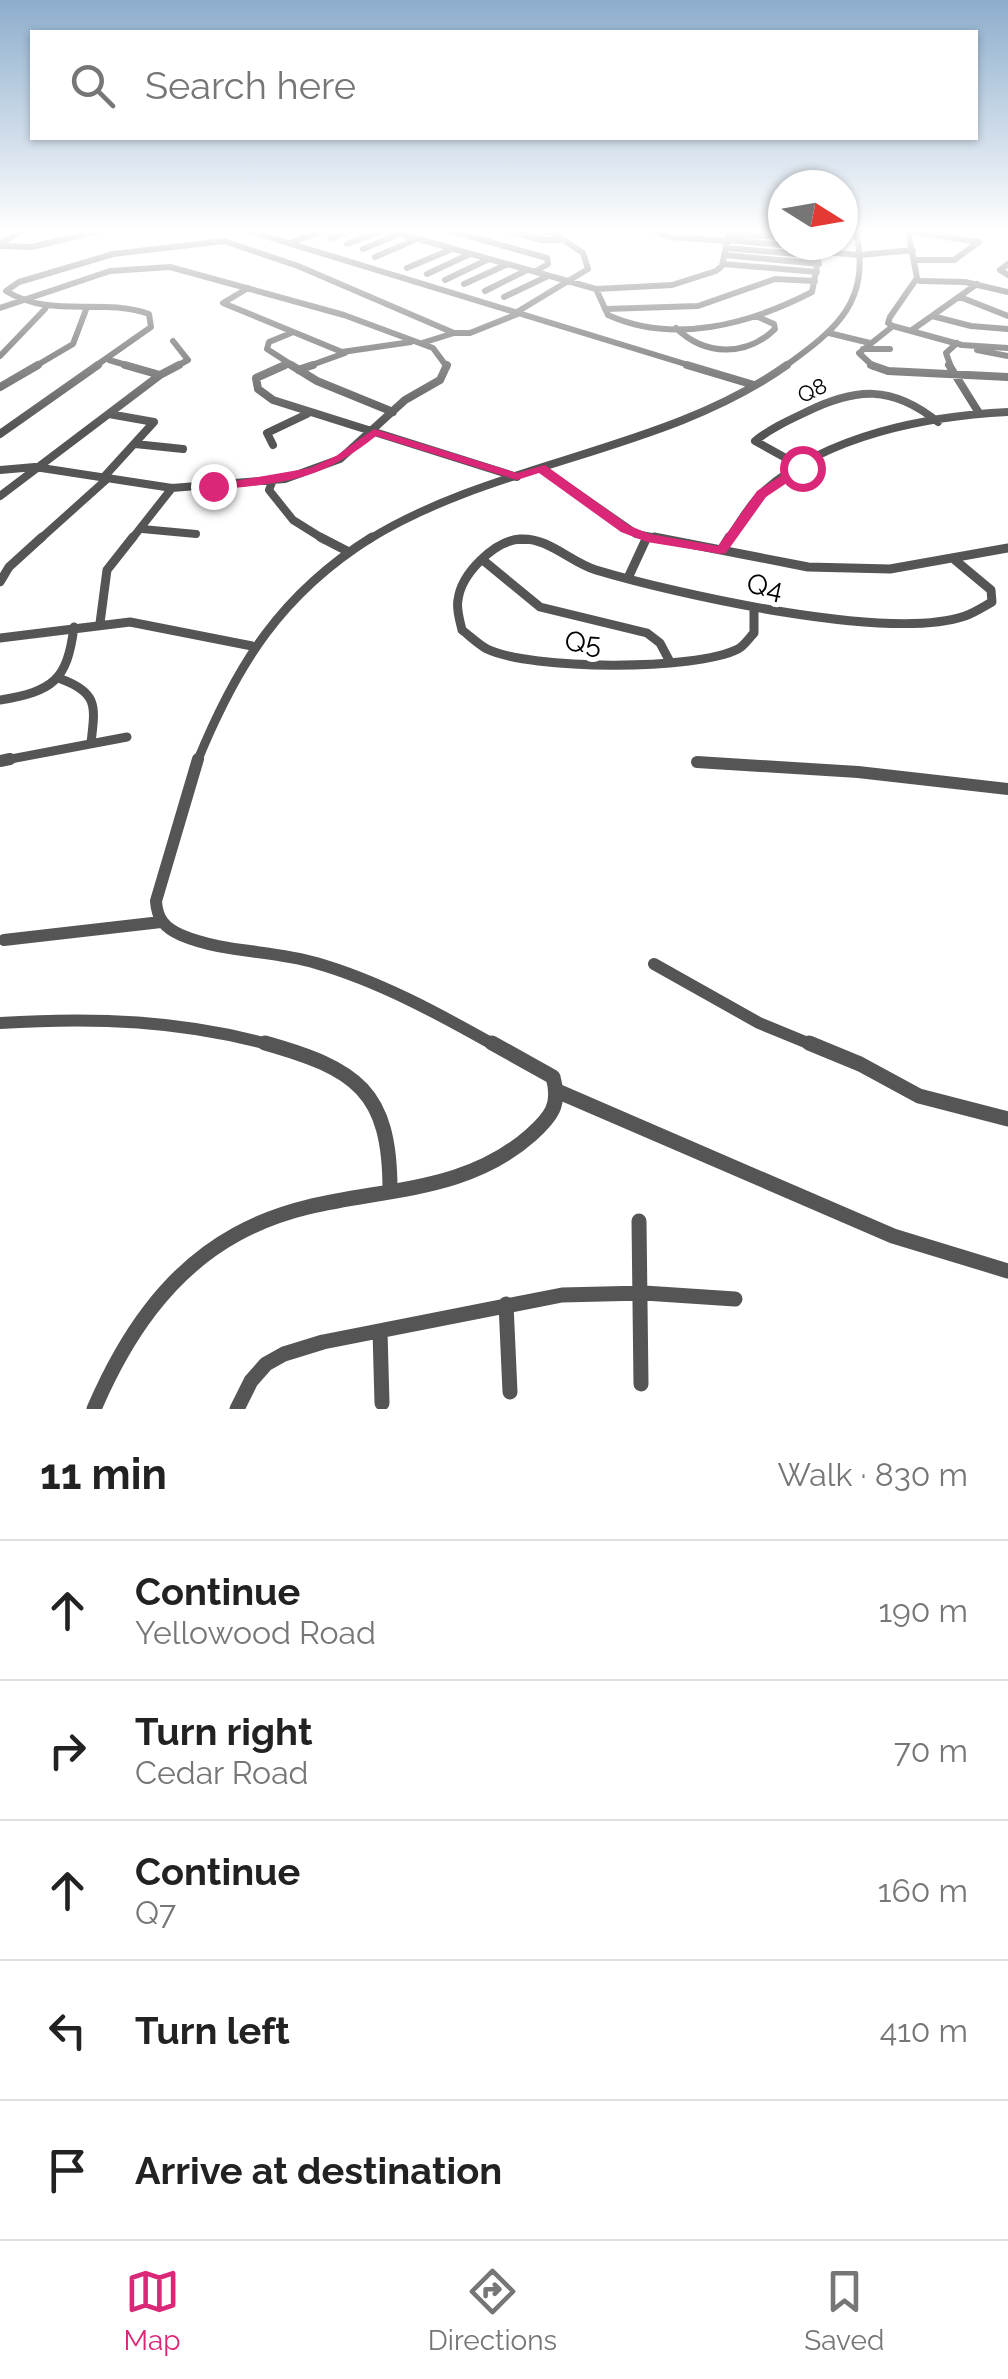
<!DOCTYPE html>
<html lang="en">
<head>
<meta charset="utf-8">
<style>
  :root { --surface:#fff; --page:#f6f6f6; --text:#222; --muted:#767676; --line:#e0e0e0; --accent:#db2777 }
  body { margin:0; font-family:Raleway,sans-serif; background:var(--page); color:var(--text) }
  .compass { position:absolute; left:768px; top:170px; width:90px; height:90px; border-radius:50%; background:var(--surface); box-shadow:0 2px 8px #0004; rotate:101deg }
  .stop { position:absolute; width:30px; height:30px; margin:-22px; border:8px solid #db2777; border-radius:50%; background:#fff }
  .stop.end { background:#db2777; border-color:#fff; box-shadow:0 2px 10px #0008 }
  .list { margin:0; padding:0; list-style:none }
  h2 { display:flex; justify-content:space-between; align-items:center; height:130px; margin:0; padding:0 40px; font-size:42px }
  h2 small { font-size:32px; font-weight:400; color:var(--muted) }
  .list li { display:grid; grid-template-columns:65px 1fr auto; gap:30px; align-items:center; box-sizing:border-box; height:140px; padding:0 40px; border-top:2px solid var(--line) }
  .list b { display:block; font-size:38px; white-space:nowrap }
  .list p { margin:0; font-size:32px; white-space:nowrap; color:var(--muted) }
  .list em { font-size:32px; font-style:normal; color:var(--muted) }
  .icon { flex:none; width:55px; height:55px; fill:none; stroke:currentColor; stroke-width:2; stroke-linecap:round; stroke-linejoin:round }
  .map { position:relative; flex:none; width:1008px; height:1409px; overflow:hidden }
  .search { position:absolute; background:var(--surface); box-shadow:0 2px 8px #0004; left:30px; right:30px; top:30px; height:110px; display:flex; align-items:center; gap:25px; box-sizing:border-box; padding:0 35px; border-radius:0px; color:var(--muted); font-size:38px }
  .sheet { height:830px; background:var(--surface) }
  nav { display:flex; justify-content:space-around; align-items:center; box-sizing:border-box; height:140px; border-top:2px solid var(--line); background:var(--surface); font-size:28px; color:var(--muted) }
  nav a { display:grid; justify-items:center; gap:5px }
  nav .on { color:var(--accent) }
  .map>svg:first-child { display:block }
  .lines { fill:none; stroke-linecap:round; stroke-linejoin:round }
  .minor-far4 { stroke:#555; stroke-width:6 }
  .minor-far3 { stroke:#555; stroke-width:8 }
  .minor-far2 { stroke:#555; stroke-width:9 }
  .minor-far1 { stroke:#555; stroke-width:12 }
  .minor { stroke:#555; stroke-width:15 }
  .route { fill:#db2777 }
  .labels { text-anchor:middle; stroke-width:10; stroke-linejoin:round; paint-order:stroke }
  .far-street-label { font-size:22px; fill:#000; stroke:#fff }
  .street-label { font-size:28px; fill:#000; stroke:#fff }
</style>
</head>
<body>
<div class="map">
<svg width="1008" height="1409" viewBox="0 0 1008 1409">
  <rect width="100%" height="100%" fill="#fff"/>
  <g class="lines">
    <path class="minor-far4" d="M249,231l446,136
      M390,231l206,58 76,-4 44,-14 6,-5 7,-35
      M451,231l96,27 1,6 -12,7
      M509,231l33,9h21
      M652,231l18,6 57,4
      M908,231l71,11 -25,18h-37
      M728,234l55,3
      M331,238l19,-7
      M727,240l56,5
      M289,243l35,-12
      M0,244l22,-13
      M347,244l34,-13
      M786,245l36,3
      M0,246l32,1 66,-16
      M726,248l95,8
      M363,249l36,-15
      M822,252l38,3 53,-5
      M725,255l94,9
      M375,257l42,-18
      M723,264l94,8
      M1008,264l-8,6 8,5
      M407,268l45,-19
      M427,274l43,-20
      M445,280l44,-21
      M920,281l45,1 43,10
      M464,284l44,-20
      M248,288l-25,15 119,49 69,-10
      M596,289l12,26c66,30 142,9 204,-23l9,-47
      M485,291l42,-21
      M504,297l44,-21
      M960,297l48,19
      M0,308l110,-37 60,-4 174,48 89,33 14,19
      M605,309l93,-3 77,-27 40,2
      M517,312l71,-43 -5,-16 -33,-22
      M932,316l39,10 37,3
      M893,326l-5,-3 2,-6 27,-39 -9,-47
      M676,328c29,28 70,29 99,1l-1,-5 -18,-8
      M912,330l65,-46
      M291,333l-22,9 -2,7 28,18
      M454,333h16l50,-20
      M829,333l41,10
      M173,341l15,19 -13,7
      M863,349h27
      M977,350l31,6
      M0,356l45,-47
      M109,360l24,7
      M34,367l39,-23 14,-37
      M94,367l57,-40 -2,-13c-48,-17 -98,5 -143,-23l13,-9 94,-28 111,-13 74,25 156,67 -32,10
      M280,367l9,-4
      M306,367l39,-14
      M784,367c54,-39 87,-65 72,-136
      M874,367l-15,-14 34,-27 69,19 46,3
      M951,367l-5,-14 11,-10"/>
    <path class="minor-far3" d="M285,365l-29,13 2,11 15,11 244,77
      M291,365l26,16 76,31
      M687,365l67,20
      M871,365l17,6 120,6
      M949,365l30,48
      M298,370l15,-5
      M160,375l19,-10
      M0,387l38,-22
      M0,434l98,-69
      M135,444l48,5
      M273,445l-6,-12 40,-19
      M802,467l-47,-26c15,-12 32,-20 49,-28 52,-26 88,-28 134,9
      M541,468l95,66 31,6
      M0,470l35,-3 137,21 113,-9 55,-20 65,-59 35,-20 7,-15
      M103,478l51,-56 -45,-8
      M273,480l-4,10 24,30 32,20
      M0,496l160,-121 -35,-10
      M142,529l54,5
      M39,540l68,-61
      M131,540l41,-52
      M368,540c127,-79 297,-88 419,-175
      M513,540h19
      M728,540c11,-17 22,-36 37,-50 63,-55 162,-74 243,-78"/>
    <path class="minor-far2" d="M320,537l27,14
      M654,537l154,30 82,2 118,-21
      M721,550l8,-13
      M484,561l56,46 107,26 13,10 9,17
      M628,578l19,-41
      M0,582l9,-15 33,-30
      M754,607v26c-5,5 -10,13 -16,16 -43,22 -208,21 -251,0 -9,-5 -17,-13 -25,-19 -2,-9 -6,-21 -4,-30 3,-26 36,-59 62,-61 28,-2 50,23 76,31 80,24 293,72 369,46 9,-3 18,-9 27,-14l-1,-12 -36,-30
      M100,623l7,-53 26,-33
      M0,638l130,-16 122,24
      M61,679c38,14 34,28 30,64
      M0,700c53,-9 67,-19 74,-73
      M0,761l127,-24
      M197,762c40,-98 84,-168 175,-225"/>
    <path class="minor-far1" d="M198,759l-42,142c1,18 9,27 25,34 42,18 92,15 135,28 63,18 123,51 180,83
      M0,761l10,-2
      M697,762l161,10 150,17
      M4,940l157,-18
      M654,964l105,59 56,23
      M0,1023c93,-6 183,-3 274,23"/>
    <path class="minor" d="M265,1043c92,26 125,48 125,147
      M809,1043l51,21 59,32 89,23
      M557,1091l336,145 115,35
      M639,1221l2,163
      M506,1304l4,88
      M380,1331l2,72
      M94,1409c30,-70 73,-137 143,-175 22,-12 46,-21 71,-27 78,-19 159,-15 223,-72 20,-18 30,-30 22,-58l-61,-34
      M237,1409l14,-28 15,-17 18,-10 39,-12 239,-47 82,-2 91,6"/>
  </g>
  <linearGradient id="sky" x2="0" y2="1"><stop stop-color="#8cadcc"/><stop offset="0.54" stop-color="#fff"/><stop offset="1" stop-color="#fff" stop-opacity="0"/></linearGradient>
  <rect width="1008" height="428" fill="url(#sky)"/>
  <path class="route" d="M374,429l143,44 28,-8 85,61 20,8 68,12 39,-55 41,-26 11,3 -43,29 -40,56 -5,1 -74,-12 -26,-10 -82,-59 -22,7 -141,-44c-57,46 -93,47 -163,54l-7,-4 104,-18 26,-12z"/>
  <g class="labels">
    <g class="far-street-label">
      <text transform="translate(812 390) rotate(-26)" y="8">Q8</text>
    </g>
    <g class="street-label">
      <text transform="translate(765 586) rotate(12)" y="10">Q4</text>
      <text transform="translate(583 642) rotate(4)" y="10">Q5</text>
    </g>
  </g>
</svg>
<svg class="compass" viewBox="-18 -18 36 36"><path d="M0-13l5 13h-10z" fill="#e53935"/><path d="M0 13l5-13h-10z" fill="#767676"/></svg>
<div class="stop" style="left:802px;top:468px"></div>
<div class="stop end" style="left:213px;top:486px"></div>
<div class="search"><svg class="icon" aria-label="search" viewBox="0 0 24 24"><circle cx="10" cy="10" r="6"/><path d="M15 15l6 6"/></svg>Search here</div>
</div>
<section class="sheet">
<h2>11 min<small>Walk · 830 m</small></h2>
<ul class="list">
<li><svg class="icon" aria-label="ahead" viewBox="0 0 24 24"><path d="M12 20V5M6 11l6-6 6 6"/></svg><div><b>Continue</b><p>Yellowood Road</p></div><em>190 m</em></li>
<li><svg class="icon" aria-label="right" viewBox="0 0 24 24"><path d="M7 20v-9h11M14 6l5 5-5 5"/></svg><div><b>Turn right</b><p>Cedar Road</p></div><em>70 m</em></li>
<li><svg class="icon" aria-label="ahead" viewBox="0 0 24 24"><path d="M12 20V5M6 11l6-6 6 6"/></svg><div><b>Continue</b><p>Q7</p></div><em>160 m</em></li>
<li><svg class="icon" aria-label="left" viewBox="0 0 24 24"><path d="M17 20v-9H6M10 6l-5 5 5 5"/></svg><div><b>Turn left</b></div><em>410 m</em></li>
<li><svg class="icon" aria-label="arrive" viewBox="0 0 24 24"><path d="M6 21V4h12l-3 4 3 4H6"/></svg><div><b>Arrive at destination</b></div></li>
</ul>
</section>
<nav>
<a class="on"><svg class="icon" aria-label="map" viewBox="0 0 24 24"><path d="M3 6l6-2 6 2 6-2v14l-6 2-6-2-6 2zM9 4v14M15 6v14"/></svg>Map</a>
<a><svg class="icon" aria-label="directions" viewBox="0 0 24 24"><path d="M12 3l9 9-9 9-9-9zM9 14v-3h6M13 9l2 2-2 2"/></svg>Directions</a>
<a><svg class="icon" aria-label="saved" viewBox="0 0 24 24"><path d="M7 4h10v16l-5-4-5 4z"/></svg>Saved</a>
</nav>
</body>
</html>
